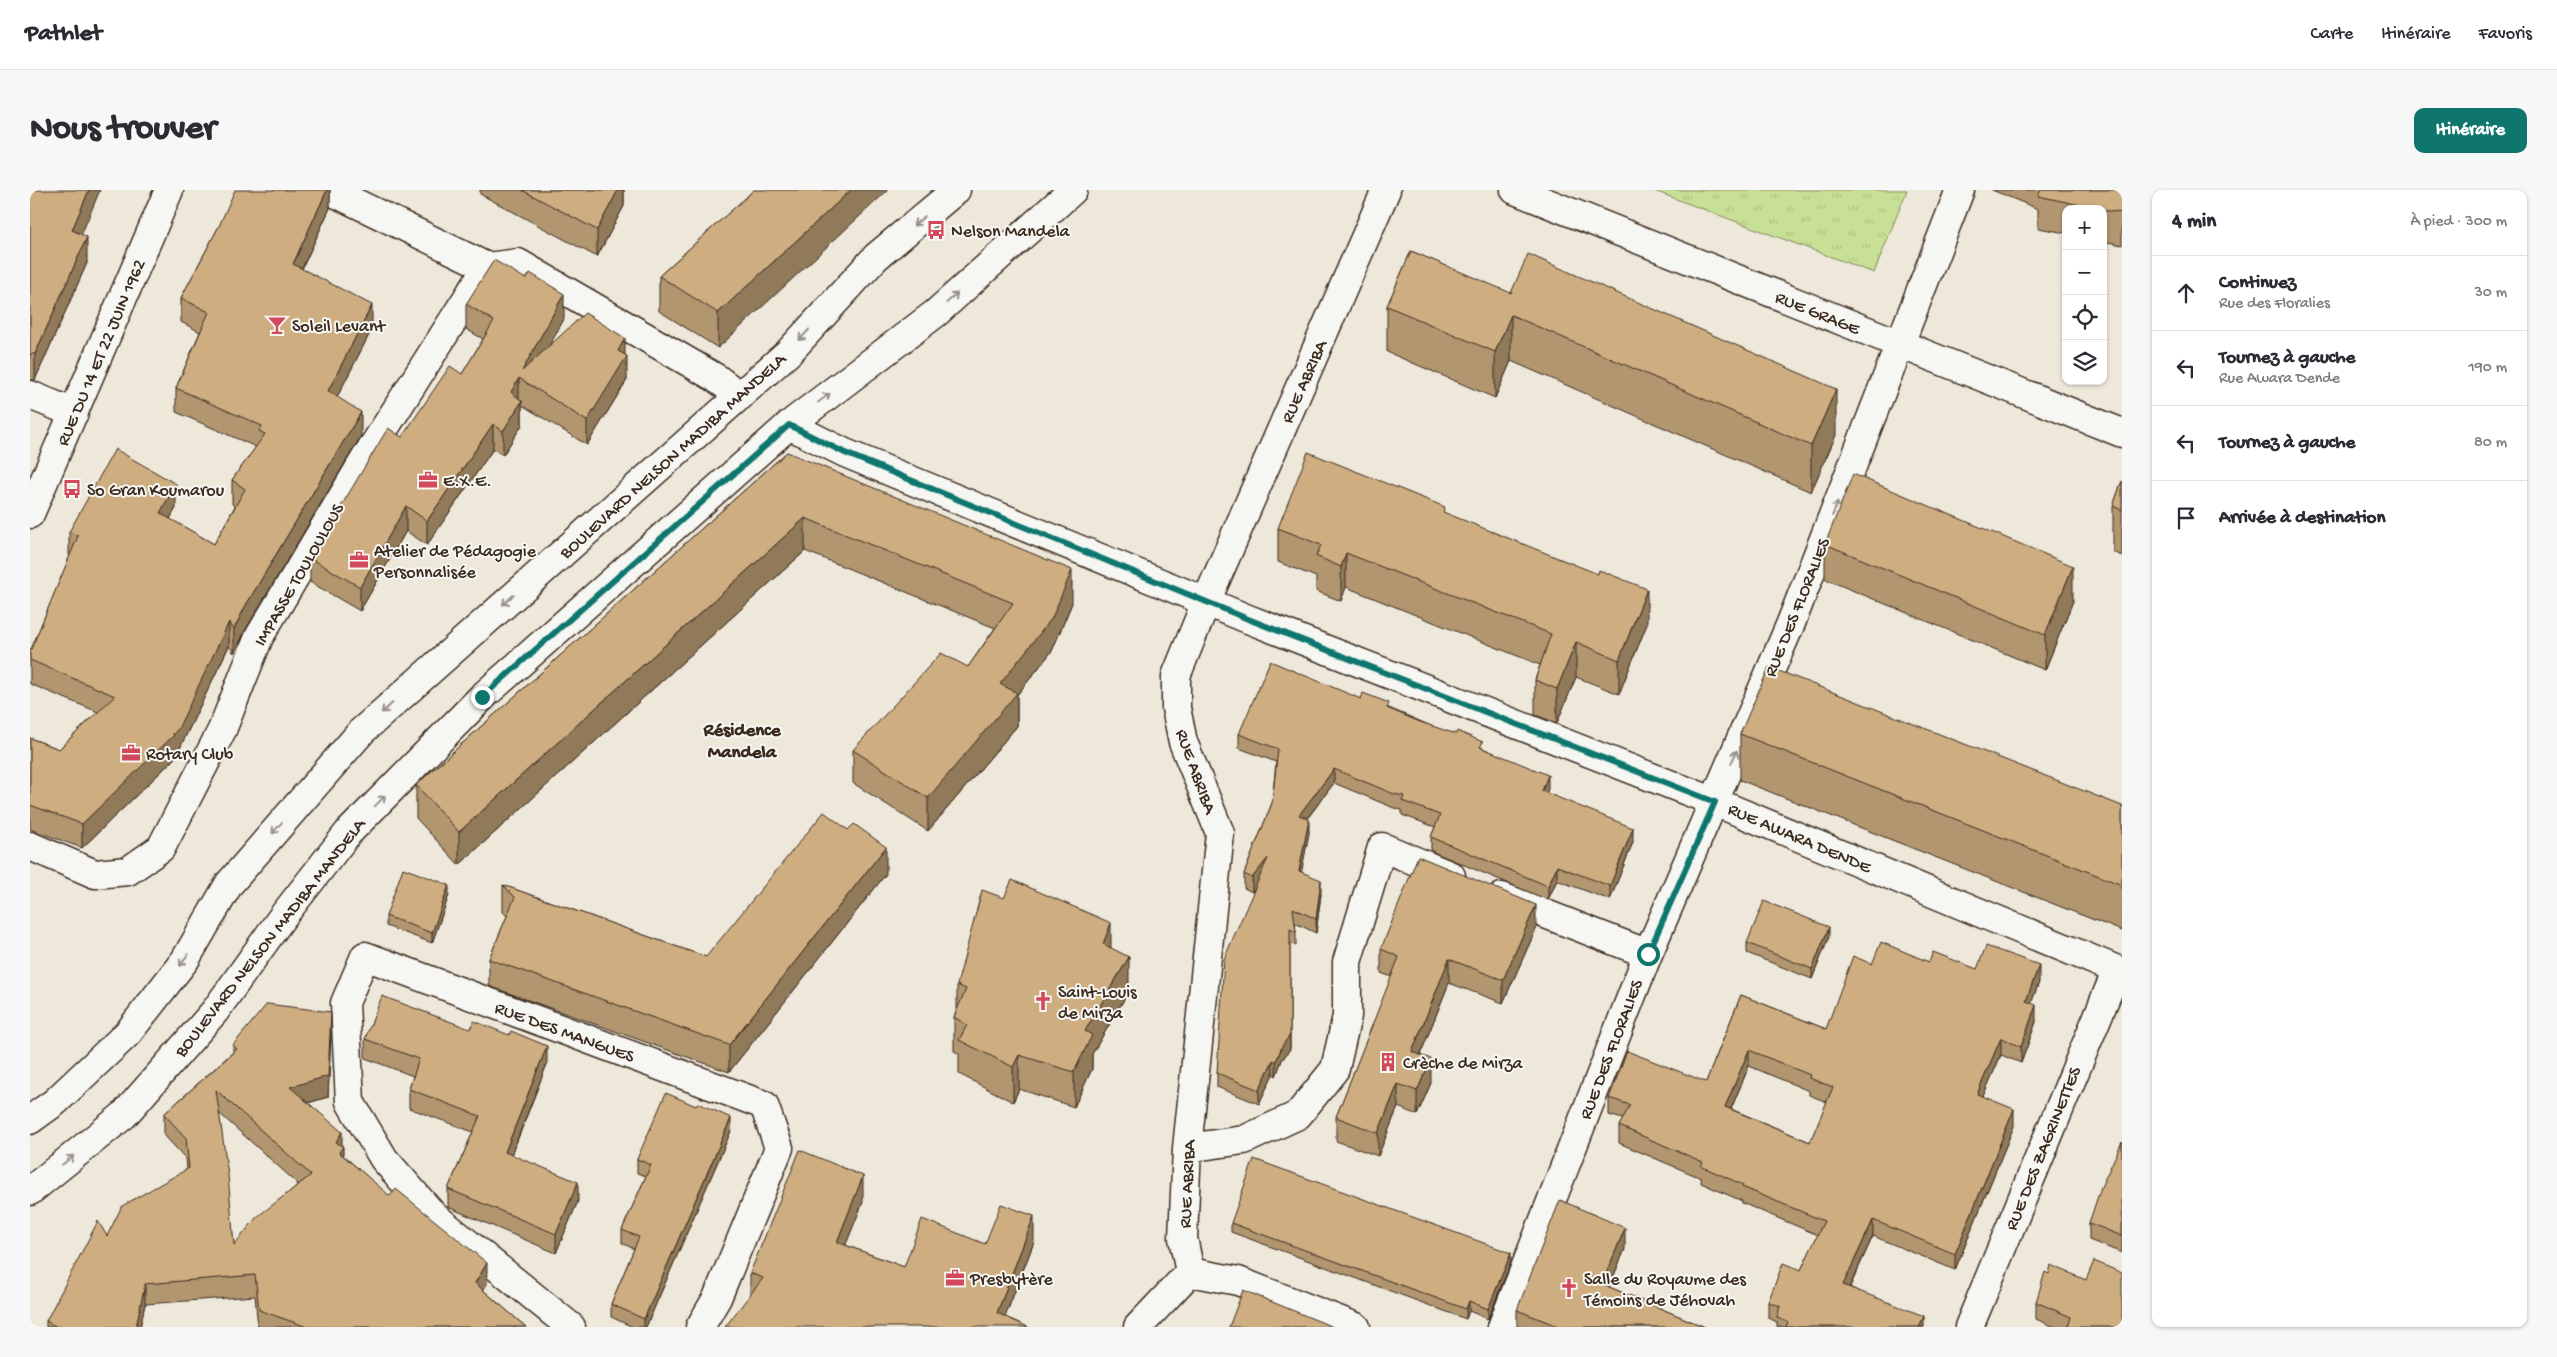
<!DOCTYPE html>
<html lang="fr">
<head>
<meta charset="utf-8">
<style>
  :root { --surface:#fff; --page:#f7f7f7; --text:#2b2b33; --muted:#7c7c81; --line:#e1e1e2; --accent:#0f766e }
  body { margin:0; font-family:"Gochi Hand",sans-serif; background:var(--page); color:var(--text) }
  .controls { position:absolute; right:15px; top:15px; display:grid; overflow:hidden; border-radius:10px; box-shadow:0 1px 4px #0004 }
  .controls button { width:45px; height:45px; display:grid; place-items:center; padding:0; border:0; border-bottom:1px solid var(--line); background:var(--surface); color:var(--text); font:25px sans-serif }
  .stop { position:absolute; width:15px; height:15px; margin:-11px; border:4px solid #0f766e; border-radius:50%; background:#fff }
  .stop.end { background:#0f766e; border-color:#fff; box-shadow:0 1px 5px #0008 }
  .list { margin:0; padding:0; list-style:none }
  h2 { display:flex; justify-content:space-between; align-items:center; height:65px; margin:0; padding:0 20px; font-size:21px }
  h2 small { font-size:16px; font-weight:400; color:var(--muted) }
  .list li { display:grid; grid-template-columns:32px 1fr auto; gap:15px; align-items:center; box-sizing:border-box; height:75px; padding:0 20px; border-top:1px solid var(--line) }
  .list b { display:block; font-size:19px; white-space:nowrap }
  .list p { margin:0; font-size:16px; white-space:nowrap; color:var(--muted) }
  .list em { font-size:16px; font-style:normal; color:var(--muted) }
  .icon { flex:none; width:28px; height:28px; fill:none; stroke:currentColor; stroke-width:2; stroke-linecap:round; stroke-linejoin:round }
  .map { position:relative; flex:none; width:2092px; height:1137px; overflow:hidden; border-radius:10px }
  header { display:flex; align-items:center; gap:30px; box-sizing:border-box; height:70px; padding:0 25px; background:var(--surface); border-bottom:1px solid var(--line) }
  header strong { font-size:24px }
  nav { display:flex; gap:28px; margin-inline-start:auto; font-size:18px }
  .intro { display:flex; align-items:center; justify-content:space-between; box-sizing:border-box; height:120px; padding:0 30px }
  h1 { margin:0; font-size:35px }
  .button { padding:12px 22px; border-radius:10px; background:var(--accent); color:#fff; font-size:18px; font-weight:700 }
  main { display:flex; gap:30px; padding:0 30px }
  aside { flex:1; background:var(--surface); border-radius:10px; box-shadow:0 1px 4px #0004 }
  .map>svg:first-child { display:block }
  .grass { fill:url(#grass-tufts); stroke:#82855a }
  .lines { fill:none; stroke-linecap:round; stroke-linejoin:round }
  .minor-casing { stroke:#3b2a1e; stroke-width:31 }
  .major-casing { stroke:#3b2a1e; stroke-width:31 }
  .minor { stroke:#f6f6f2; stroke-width:28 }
  .major { stroke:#f6f6f2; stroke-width:28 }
  .wall { fill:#b1966f; stroke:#3b2a1e; fill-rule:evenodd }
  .shaded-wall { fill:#907a5a; stroke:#3b2a1e }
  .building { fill:#ceae81; stroke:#3b2a1e; fill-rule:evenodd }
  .oneway { stroke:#989088 }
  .route { stroke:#0f766e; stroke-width:6 }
  .labels { text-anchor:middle; stroke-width:4; stroke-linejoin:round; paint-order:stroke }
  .poi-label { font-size:18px; fill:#3b2a1e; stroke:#f6f6f2; text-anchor:start }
  .street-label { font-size:18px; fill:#3b2a1e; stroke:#f6f6f2 }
  .neighbourhood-label { font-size:19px; font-weight:bold; fill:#3b2a1e; stroke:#f6f6f2 }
</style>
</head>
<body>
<header>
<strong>Pathlet</strong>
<nav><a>Carte</a><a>Itinéraire</a><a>Favoris</a></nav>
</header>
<div class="intro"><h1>Nous trouver</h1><a class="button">Itinéraire</a></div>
<main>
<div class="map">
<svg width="2092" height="1137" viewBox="0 0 2092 1137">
  <defs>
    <pattern id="grass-tufts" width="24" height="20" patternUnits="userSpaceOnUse" patternTransform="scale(1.25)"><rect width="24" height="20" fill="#c8e095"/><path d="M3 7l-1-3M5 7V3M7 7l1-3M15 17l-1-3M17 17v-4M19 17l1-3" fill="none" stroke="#adc080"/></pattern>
  </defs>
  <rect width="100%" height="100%" fill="#eee8db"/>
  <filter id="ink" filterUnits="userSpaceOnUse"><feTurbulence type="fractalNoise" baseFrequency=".02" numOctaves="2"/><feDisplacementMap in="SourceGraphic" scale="10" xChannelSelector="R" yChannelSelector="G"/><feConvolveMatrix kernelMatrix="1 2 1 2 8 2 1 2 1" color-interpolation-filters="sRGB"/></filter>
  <g filter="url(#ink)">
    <path class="grass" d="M1622,0h255l-33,83z"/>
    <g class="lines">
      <g class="minor-casing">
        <path id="minor" d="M299,0l158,77 31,-4 198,115 24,18
          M1485,0l607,243
          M0,205l44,18
          M759,235l56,28 403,166 467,183 407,170
          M0,324l139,-324
          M0,656l65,28 33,-3 33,-23 61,-118 37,-93 106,-178 122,-192
          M1472,707l146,57
          M1157,958l57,-8 54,-25 37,-46 12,-53v-54l35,-115 69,29
          M1160,1082l-7,-34 4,-90 33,-315 -37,-91 -7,-34v-32l30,-74 180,-412
          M1160,1082l48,9 118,46
          M541,1137l-137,-111 -50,-57 -34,-57 -5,-99 20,-47 399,149 15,43 -62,150 -17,29
          M1108,1137l52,-55
          M1472,1137l146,-373 143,-331 169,-433
          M1939,1137l148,-357"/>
      </g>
      <g class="major-casing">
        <path id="major" d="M0,930l25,-18 73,-69 57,-73 44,-76 133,-153 427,-379 87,-95 80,-67
          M0,1001l94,-76 91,-104 68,-95 65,-83 134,-136 307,-272 147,-112 137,-123"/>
      </g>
      <use href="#minor" class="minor"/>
      <use href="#major" class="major"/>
    </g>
    <path class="wall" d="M0,0l51,44 6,29 -52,117h-5z
      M300,0v18l-28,61 70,60 -35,68 24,39 -115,193 -12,24 -5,-7 -51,106 -4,4v3l-92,89 -52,-19v-91l29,11 39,-37 -68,-28v-32l40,-96 -1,-1v-23l107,-24 -6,11 44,25 21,-38 -3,-2v-24l24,-33 -80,-35v-24l24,-56 -19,-10v-24l38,-72z
      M450,0h144v16l-27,51 -117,-63z
      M724,0l-36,158 -59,-37v-35z
      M1962,0h130v55l-19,-4v-32h-37v24l-28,-5v-19z
      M1381,61l425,184 -25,57 -300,-131 -16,37 -108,-46v-46z
      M436,114l98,15 -16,28 77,8 2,25 -40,65 -65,-40v20l-19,30 -10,-6 -66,96 -21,-14 -46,80 -50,-29v-24l92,-121 60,-63 21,-35 -17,-10z
      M757,262l285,151 -20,48 -35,44v31l-89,105 -75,-48v-33l115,-83 27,-39 -190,-77 -346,314 -43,-47v-33z
      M2092,291v75l-9,-4v-46z
      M1415,323l202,111 -28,70 -43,-17 -19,46 -22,-8v-35l5,-15 -194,-78 -5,14 -25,-10v-14l-38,-15v-34z
      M1795,354l248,57 -28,69 -220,-91z
      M1331,509l28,9 94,40 65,41 -2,4 87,49 -23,58 -53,-20 -9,20 -117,-49v-14l4,-10 -33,-12v-5l-8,-2 -60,-25 -27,36 2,14 -8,39 20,22 -5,39 -21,-10 1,9v14l-6,-3v106l-8,11 -6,16 -3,-2 -14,30 -42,-17v-14l38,-184 -3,3 -8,-4v-14l28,-71 4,-41 -37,-14v-14z
      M1710,544l382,72v125l-382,-151z
      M856,684l-157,198 -240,-86v-27l18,-43 -4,-4v-27l203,72z
      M419,705l-17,48 -46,-17v-10z
      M1506,739l-33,74 -54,-20 -29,72 11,28 -14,32 -19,-8 -20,49 -42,-15v-24l56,-140 -11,-4v-24z
      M1799,747l-17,42 -65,-26v-10z
      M1081,758l18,43 -37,63v15l-18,38 -55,-18 -6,13 -54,-28v-20l-5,-3v-34l3,-7v-25z
      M1899,772l48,7 62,13 -8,21 5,19 -15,41 -20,-8 -18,41 31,30 -59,144 -82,-34 -23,51 74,40h-147v-5l-9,-4v-16l33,-32 17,-35 -76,-32v-2l-41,-18v-5l-82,-35v-17l4,-7 -14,-4v-17l97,-16 35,-87 85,34 46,-65zM1719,876l60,25v4l18,7 -17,40 -79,-33z
      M301,843l-3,64 -20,6 34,43 1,9 144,129 -4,6 43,37h-268l-3,-31 -110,8 -5,23h-94v-6l61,-85 80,-67 -1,-10 -22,-24v-21l69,-62v-7zM189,923l79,71 -64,61z
      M335,849l182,25 -35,90 66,47 -22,52 -108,-46v-18l25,-57 -64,-24v-19l4,-13 -48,-18z
      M701,941l-85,196h-13l-22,-10v-13l23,-55 -12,-6v-13l24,-54 -9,-3v-14z
      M2092,952v111l-33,-13v-17z
      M833,1012l-18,43 59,22 81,-23 49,-2 -29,75 -255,-22v-22z
      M1201,1033l280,39 -23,57 -19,-8 -3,8 -235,-87z
      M1595,1059l-16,38 96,40h-188v-17z
      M2019,1084l37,6 36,47h-67l-19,-8v-17z"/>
    <path class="shaded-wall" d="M59,0h11l-28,67v-27z
      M297,0h3v18l-37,80v-24z
      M588,0h6v16l-27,51v-27z
      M821,0h37l-170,158v-35z
      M57,47v26l-52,117v-26z
      M534,104v25l-36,66 -6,-14z
      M342,115v24l-44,86v-24z
      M1481,125v46l-16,37v-46z
      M595,148v20l2,-2v24l-40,65v-24l31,-70z
      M489,188v25l-8,-11z
      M1806,199v46l-25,57v-46z
      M492,211v24l-19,30v-24z
      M331,222v24l-115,193 -12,24v-24l12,-24z
      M463,234v25l-66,96v-24z
      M146,294v24l-16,29v-24z
      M376,316v25l-46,80v-24z
      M775,328v33l-346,314v-33z
      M1316,363v34l-5,14v-34z
      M2043,376v35l-28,69v-35z
      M1042,380v33l-20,48 -35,44v31l-89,105v-33z
      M1617,399v35l-28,70v-34z
      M199,432v24l-51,106 -4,4v3l-92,89v-24l91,-90z
      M1546,452v35l-19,46v-34z
      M1304,579v14l-35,46v-14z
      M1518,585v14l-6,16v-14z
      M1279,629v14l-10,52v-14z
      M1603,638v14l-23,58v-14z
      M856,657v27l-157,198v-27z
      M1238,668v14l-16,20v-14z
      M1527,676v14l-9,20v-14z
      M1291,690v14l-5,39v-14z
      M419,695v10l-17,48v-10z
      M1506,715v24l-33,74v-23z
      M1081,733v34l-8,-13z
      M1799,737v10l-17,42v-10z
      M1099,767v34l-37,63v15l-18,38v-35l11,-41z
      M1419,769v24l-37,92v-23z
      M2009,775v17l-13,36v-17z
      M2006,815v17l-15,41v-16z
      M301,822v21l-3,64 -38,11v-21z
      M1260,845v14l-8,11 -6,16v-14l6,-16z
      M1971,848v17l-24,55v-16z
      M517,856v18l-42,106v-18z
      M1719,860v16l-24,57v-16z
      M989,865v34l-6,13v-35z
      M1401,869v24l-14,32v-24z
      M1243,870v14l-14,30v-14z
      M1368,894v23l-20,49v-23z
      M1984,919v17l-59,144v-16z
      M701,928v13l-85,196h-2v-8z
      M312,942v17l1,-2v21l-7,-26z
      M833,986v26l-26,65v-25z
      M548,992v19l-22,52v-19z
      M1004,1026v26l-33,85 -4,-14z
      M1843,1030v16l-30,65v-16z
      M1595,1038v21l-23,55v-20z
      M1481,1063v9l-23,57v-10z
      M457,1073v21l-12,20v-21z
      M115,1094v20l-5,23h-4z
      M1439,1111v10l-3,8v-10z
      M1894,1126v11h-5z"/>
    <path class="building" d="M0,0h59l-17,40 15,7 -52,117h-5z
      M205,0h92l-34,74 79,41 -44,86 33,21 -115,193 -12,24 -5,-7 -51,107 -5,5 1,1 -92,89 -52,-19v-67l29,11 56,-53 -85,-36v-8l48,-116 -9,-4 46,-83 61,35 -16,29 54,31 31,-55 -13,-9 33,-46 -6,-3 3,-5 -86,-38 33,-76 -28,-14 38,-72z
      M492,0h96l-21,40z
      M724,0h97l-133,123 -59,-37z
      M2011,0h81v23l-19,-3v-1h-4l-61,-13z
      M1381,61l100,42 17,-39 308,135 -25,57 -300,-131 -16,37 -108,-46z
      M464,70l32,19 4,-6 34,21 -42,77 63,-58 40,25 -7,13 9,5 -40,65 -68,-43 -8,14 11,9 -19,30 -10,-7 -66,97 -21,-15 -46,81 -50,-29 78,-130 14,9 48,-71 12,8 32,-53 -28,-17z
      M757,262l285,118 -20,48 -52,66 17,9 -89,105 -75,-48 88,-97 27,14 45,-64 -208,-85 -346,314 -43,-47z
      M1278,262l137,55 -2,5 155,62 1,-4 48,19 -28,71 -43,-18 -19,47 -22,-9 16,-46 -205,-81 -5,14 -25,-11 5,-11 -43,-17z
      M1823,284l220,92 -28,69 -220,-91z
      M2092,291v29l-9,-4z
      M1240,471l91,38 2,-6 26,10 -2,5 33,14 36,12 1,-3 26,11 -3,5 68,28 -6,16 91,37 -23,58 -53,-20 -9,20 -117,-49 9,-22 -38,-14 2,-5 -10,-2 -60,-25 -35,46 10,4 -10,52 22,9 -5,39 -23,-11 3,24 -6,-3v106l-8,11 -6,16 -3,-2 -14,30 -42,-17 7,-114 44,-101 -16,20 -8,-4 28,-71 6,-54 -39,-15z
      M1739,477l353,139v79l-382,-151z
      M794,622l24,18 6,-6 32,23 -157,198 -240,-86 26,-62 -12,-12 203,72z
      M1388,666l118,49 -33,75 -54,-21 -37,93 19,7 -14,32 -19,-7 -20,49 -42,-16 63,-160 -18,-8z
      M373,678l46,17 -17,48 -46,-17z
      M982,690l99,43 -8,21 26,13 -44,74 7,4 -18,37 -55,-17 -6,12 -54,-27 8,-15 -13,-8 12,-28 -9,-4 25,-95 22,8z
      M1734,711l65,26 -17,42 -65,-26z
      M1851,752l48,20 4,-10 44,17 9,-23 53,19 -13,36 10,4 -15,42 -20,-9 -24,56 37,15 -59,145 -82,-34 -30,65 81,31 -5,11h-133l2,-5 -11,-4 3,-12 -12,-4 15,-39 18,7 23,-49 -82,-34 1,-2 -42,-19 2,-4 -84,-36 11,-21 -21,-7 18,-47 79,31 35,-87 85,34 27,-73 19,8zM1719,860l61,25 -1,3 24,9 -23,55 -85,-35z
      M352,806l88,33 4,-8 35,14 2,-4 36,15 -42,106 73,30 -22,52 -108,-45 32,-73 -71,-27 10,-30 -54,-20z
      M237,814l64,8 -3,64 -38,11 52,45 -6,10 7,5 -4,5 51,44 6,-7 91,74 -12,20 51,44h-219l-48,-17 -4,-35 -110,9 -9,43h-79l-11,-6 52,-100 9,15 15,-30 67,-38 -3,-30 -22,-24 73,-65 -4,-4zM186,900l95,85 -54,42 -23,28 -6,-70z
      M636,903l30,13 2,-3 33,15 -87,201 -33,-15 28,-67 -17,-7 29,-65 -14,-6z
      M2092,952v94l-33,-13 12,-36z
      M770,960l63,26 -26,66 67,25 18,-48 63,25 16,-40 33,12 -37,97 31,14h-303l38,-49 -13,-5z
      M1224,969l257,94 -23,56 -19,-8 -3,8 -235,-86z
      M1530,1010l65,28 -23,56 103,43h-145l-43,-17z
      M2064,1071l28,12v54h-54l3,-10 -35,-15 9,-30 4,2 2,-9 35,15z
      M1213,1100l90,37h-104z"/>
    <defs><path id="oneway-shaft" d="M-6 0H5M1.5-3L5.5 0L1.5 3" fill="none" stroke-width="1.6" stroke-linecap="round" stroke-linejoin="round" transform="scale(1.25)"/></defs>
    <g class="oneway">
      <use href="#oneway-shaft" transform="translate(889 31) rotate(140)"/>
      <use href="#oneway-shaft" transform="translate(922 108) rotate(-42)"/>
      <use href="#oneway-shaft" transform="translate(774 145) rotate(133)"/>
      <use href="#oneway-shaft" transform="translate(794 208) rotate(-37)"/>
      <use href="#oneway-shaft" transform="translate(1805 319) rotate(-68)"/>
      <use href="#oneway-shaft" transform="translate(478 410) rotate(138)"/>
      <use href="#oneway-shaft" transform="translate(357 518) rotate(138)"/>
      <use href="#oneway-shaft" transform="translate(1704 567) rotate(-67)"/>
      <use href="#oneway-shaft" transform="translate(350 611) rotate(-46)"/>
      <use href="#oneway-shaft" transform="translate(247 638) rotate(131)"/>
      <use href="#oneway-shaft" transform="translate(154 770) rotate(124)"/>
      <use href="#oneway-shaft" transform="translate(38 970) rotate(-39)"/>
    </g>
  </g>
  <g class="lines" filter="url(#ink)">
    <path class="route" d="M452,507l307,-272 56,28 403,166 467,183 -67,152"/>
  </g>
  <defs>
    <g id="bus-bare" transform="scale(1.5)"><path d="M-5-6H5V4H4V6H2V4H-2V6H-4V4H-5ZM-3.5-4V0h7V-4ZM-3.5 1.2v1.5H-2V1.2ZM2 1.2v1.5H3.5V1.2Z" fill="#d1495b" stroke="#f6f6f2" stroke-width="2.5" paint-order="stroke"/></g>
    <g id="bar-bare" transform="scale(1.5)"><path d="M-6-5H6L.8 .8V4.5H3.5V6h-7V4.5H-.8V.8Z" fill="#d1495b" stroke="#f6f6f2" stroke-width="2.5" paint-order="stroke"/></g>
    <g id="office-bare" transform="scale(1.5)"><path d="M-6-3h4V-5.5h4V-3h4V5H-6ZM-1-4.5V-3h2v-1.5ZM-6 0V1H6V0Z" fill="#d1495b" stroke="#f6f6f2" stroke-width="2.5" paint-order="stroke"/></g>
    <g id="church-bare" transform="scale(1.5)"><path d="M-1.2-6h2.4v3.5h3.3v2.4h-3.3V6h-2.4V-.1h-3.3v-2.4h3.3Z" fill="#d1495b" stroke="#f6f6f2" stroke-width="2.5" paint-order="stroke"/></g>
    <g id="building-bare" transform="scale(1.5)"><path d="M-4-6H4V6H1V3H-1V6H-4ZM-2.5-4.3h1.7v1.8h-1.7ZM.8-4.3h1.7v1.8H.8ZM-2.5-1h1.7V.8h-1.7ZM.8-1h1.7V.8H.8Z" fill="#d1495b" stroke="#f6f6f2" stroke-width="2.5" paint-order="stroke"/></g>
  </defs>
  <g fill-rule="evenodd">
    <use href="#bus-bare" x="906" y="40"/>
    <use href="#bar-bare" x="247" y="135"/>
    <use href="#office-bare" x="398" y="290"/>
    <use href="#bus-bare" x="42" y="299"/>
    <use href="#office-bare" x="329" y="370"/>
    <use href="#office-bare" x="101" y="563"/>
    <use href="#church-bare" x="1013" y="811"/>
    <use href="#building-bare" x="1358" y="872"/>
    <use href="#office-bare" x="925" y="1088"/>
    <use href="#church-bare" x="1539" y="1098"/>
  </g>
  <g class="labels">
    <g class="poi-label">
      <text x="921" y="46">Nelson Mandela</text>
      <text x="262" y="141">Soleil Levant</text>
      <text x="413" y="296">E.X.E.</text>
      <text x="57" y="305">So Gran Koumarou</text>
      <text x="344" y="366">Atelier de Pédagogie<tspan x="344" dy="21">Personnalisée</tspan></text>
      <text x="116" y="569">Rotary Club</text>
      <text x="1028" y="807">Saint-Louis<tspan x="1028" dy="21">de Mirza</tspan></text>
      <text x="1373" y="878">Crèche de Mirza</text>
      <text x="940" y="1094">Presbytère</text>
      <text x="1554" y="1094">Salle du Royaume des<tspan x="1554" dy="21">Témoins de Jéhovah</tspan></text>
    </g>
    <g class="street-label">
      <text transform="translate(1788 122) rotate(22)" y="6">RUE GRAGE</text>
      <text transform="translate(70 162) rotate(-67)" y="6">RUE DU 14 ET 22 JUIN 1962</text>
      <text transform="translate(1273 191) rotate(-66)" y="6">RUE ABRIBA</text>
      <text transform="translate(642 265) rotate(-42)" y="6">BOULEVARD NELSON MADIBA MANDELA</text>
      <text transform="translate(268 384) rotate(-60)" y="6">IMPASSE TOULOULOUS</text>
      <text transform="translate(1766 417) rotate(-68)" y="6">RUE DES FLORALIES</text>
      <text transform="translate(1167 581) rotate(70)" y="6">RUE ABRIBA</text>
      <text transform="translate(1770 647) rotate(23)" y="6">RUE AWARA DENDE</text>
      <text transform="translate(239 747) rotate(-52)" y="6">BOULEVARD NELSON MADIBA MANDELA</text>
      <text transform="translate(535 841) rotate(20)" y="6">RUE DES MANGUES</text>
      <text transform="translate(1580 859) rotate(-69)" y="6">RUE DES FLORALIES</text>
      <text transform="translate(2012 958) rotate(-68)" y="6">RUE DES ZAGRINETTES</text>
      <text transform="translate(1156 994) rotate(-87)" y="6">RUE ABRIBA</text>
    </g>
    <g class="neighbourhood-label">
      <text x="712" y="545">Résidence<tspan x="712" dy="22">Mandela</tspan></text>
    </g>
  </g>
</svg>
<div class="controls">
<button>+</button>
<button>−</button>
<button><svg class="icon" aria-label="locate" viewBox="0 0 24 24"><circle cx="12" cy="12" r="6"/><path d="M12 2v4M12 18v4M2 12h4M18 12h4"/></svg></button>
<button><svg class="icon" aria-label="layers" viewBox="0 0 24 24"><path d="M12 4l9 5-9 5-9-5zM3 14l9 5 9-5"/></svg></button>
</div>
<div class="stop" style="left:1618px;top:764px"></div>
<div class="stop end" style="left:452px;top:507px"></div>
</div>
<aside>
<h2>4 min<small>À pied · 300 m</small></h2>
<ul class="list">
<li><svg class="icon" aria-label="ahead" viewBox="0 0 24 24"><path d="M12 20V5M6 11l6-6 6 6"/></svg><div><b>Continuez</b><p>Rue des Floralies</p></div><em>30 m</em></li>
<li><svg class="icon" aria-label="left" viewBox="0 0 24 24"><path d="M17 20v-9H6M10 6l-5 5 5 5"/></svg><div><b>Tournez à gauche</b><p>Rue Awara Dende</p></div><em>190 m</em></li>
<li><svg class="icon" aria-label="left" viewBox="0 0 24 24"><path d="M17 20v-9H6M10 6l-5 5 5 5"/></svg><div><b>Tournez à gauche</b></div><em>80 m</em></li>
<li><svg class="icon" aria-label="arrive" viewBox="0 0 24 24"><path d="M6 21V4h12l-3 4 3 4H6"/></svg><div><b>Arrivée à destination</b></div></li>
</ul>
</aside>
</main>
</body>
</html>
